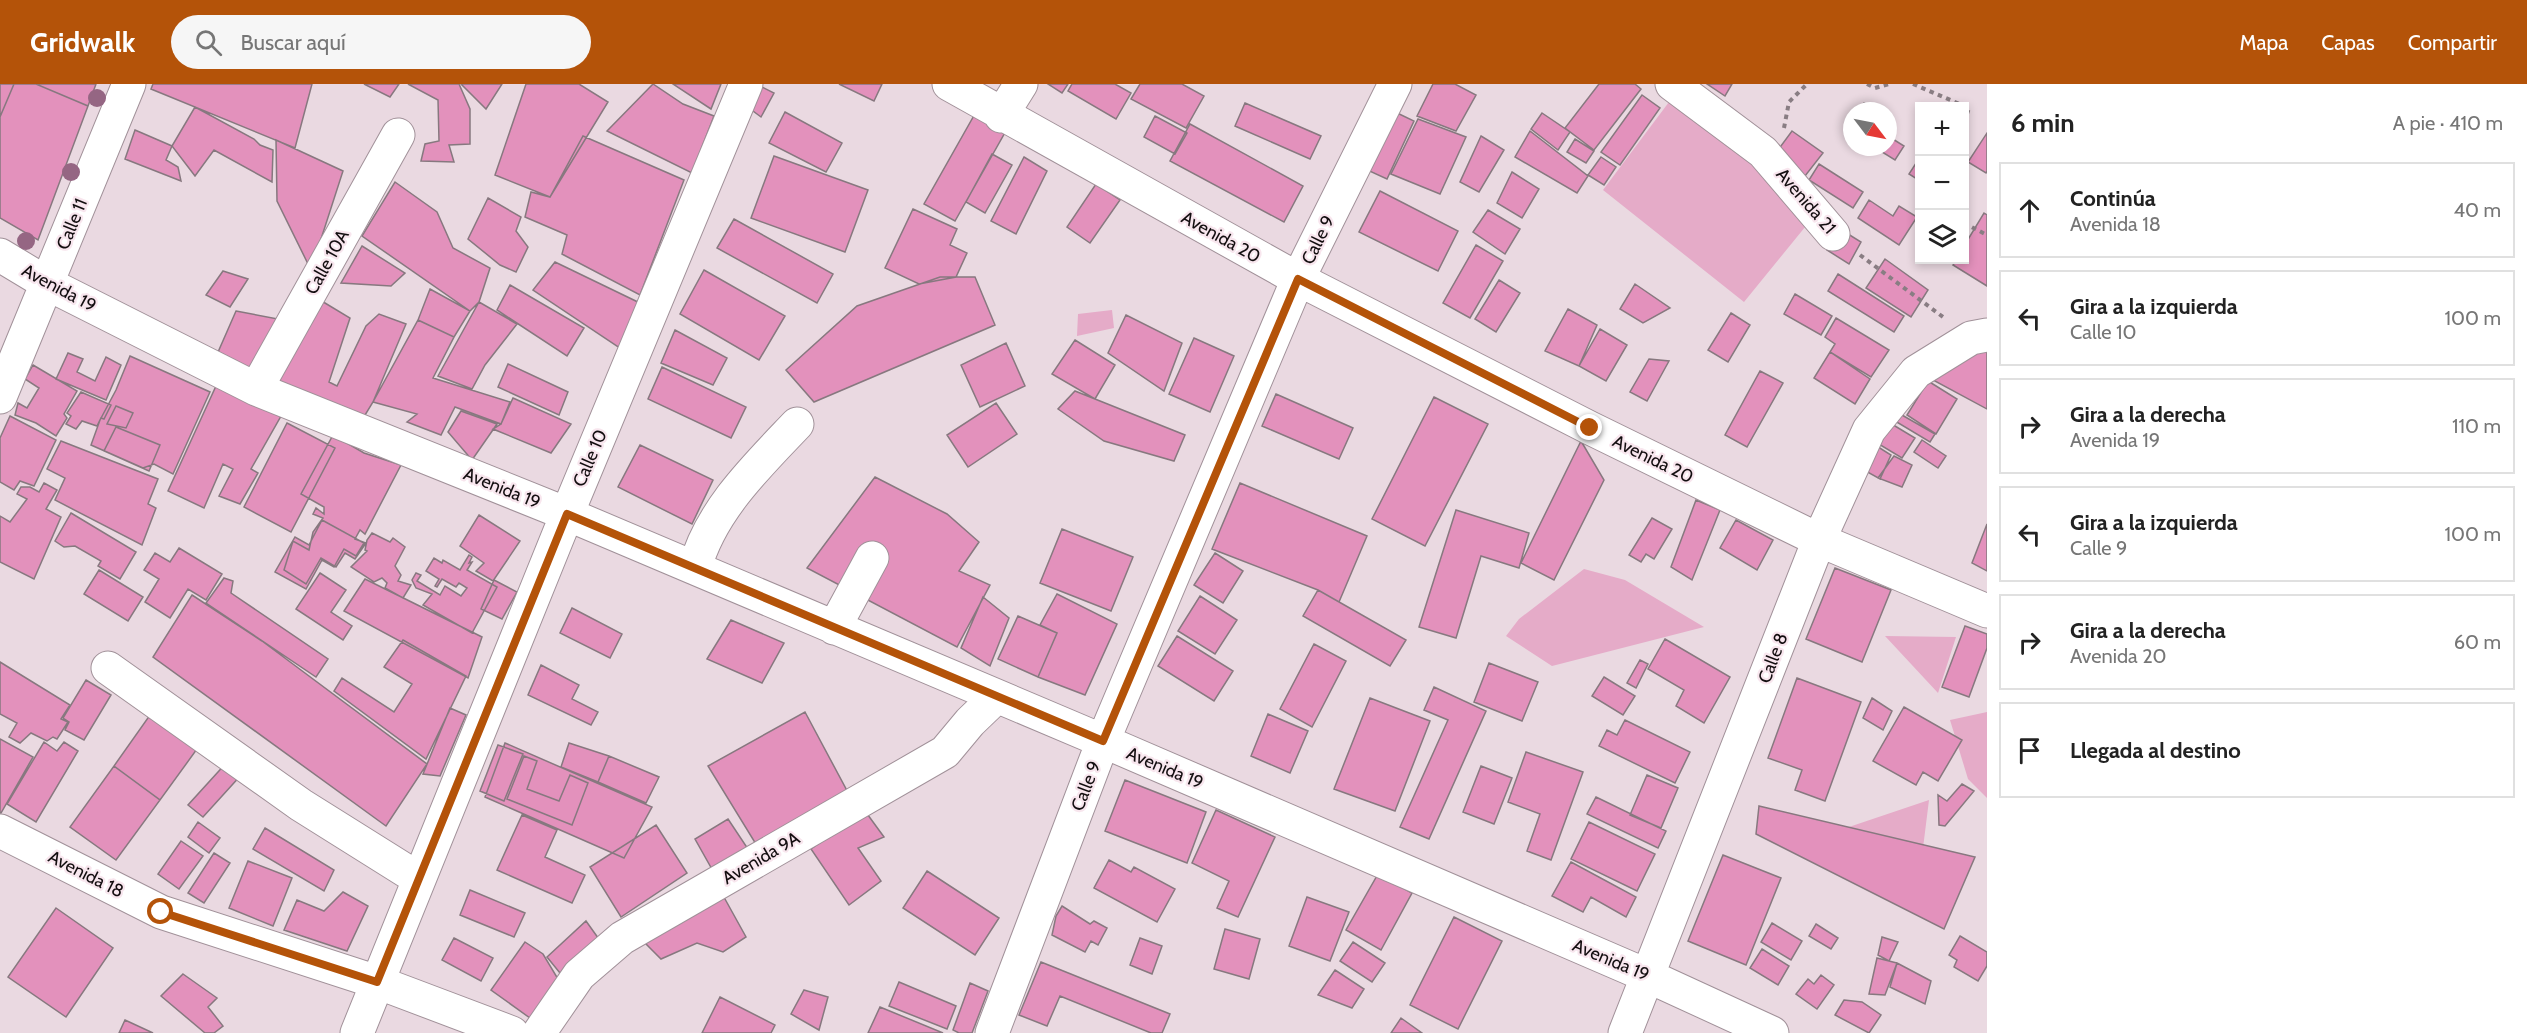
<!DOCTYPE html>
<html lang="es">
<head>
<meta charset="utf-8">
<style>
  :root { --surface:#fff; --page:#f6f6f6; --text:#222; --muted:#767676; --line:#e0e0e0; --accent:#b45309 }
  body { margin:0; font-family:Cabin,sans-serif; background:var(--page); color:var(--text) }
  .controls { position:absolute; right:18px; top:18px; display:grid; overflow:hidden; border-radius:0px; box-shadow:0 3px 9px #0003 }
  .controls button { width:54px; height:54px; display:grid; place-items:center; padding:0; border:0; border-bottom:2px solid var(--line); background:var(--surface); color:var(--text); font:30px sans-serif }
  .compass { position:absolute; left:1843px; top:18px; width:54px; height:54px; border-radius:50%; background:var(--surface); box-shadow:0 3px 9px #0003; rotate:122deg }
  .stop { position:absolute; width:18px; height:18px; margin:-14px; border:4px solid #b45309; border-radius:50%; background:#fff }
  .stop.end { background:#b45309; border-color:#fff; box-shadow:0 2px 6px #0008 }
  .list { margin:0; padding:0; list-style:none }
  h2 { display:flex; justify-content:space-between; align-items:center; height:78px; margin:0; padding:0 24px; font-size:26px }
  h2 small { font-size:20px; font-weight:400; color:var(--muted) }
  .list li { display:grid; grid-template-columns:39px 1fr auto; gap:18px; align-items:center; box-sizing:border-box; height:96px; margin:0 12px 12px; padding:0 12px; border:2px solid var(--line); border-radius:0px }
  .list b { display:block; font-size:22px; white-space:nowrap }
  .list p { margin:0; font-size:20px; white-space:nowrap; color:var(--muted) }
  .list em { font-size:20px; font-style:normal; color:var(--muted) }
  .icon { flex:none; width:33px; height:33px; fill:none; stroke:currentColor; stroke-width:2; stroke-linecap:round; stroke-linejoin:round }
  .map { position:relative; flex:none; width:1987px; height:949px; overflow:hidden }
  header { display:flex; align-items:center; gap:36px; box-sizing:border-box; height:84px; padding:0 30px; background:var(--accent); color:#fff }
  header strong { font-size:28px }
  nav { display:flex; gap:33px; margin-inline-start:auto; font-size:21px }
  .search { width:420px; height:54px; background:var(--page); display:flex; align-items:center; gap:15px; box-sizing:border-box; padding:0 21px; border-radius:33px; color:var(--muted); font-size:22px }
  main { display:flex }
  aside { flex:1; background:var(--surface) }
  .map>svg:first-child { display:block }
  .green { fill:#e5abc8 }
  .building { fill:#e391bc; stroke:#87787f; stroke-width:1.5 }
  .lines { fill:none; stroke-linecap:round; stroke-linejoin:round }
  .minor-casing { stroke:#a19199; stroke-width:35 }
  .path { stroke:#897d83; stroke-width:4; stroke-dasharray:4.5 4.5; stroke-linecap:butt }
  .minor { stroke:#fff; stroke-width:33 }
  .tree { fill:#956683 }
  .route { stroke:#b45309; stroke-width:8 }
  .labels { text-anchor:middle; stroke-width:4.5; stroke-linejoin:round; paint-order:stroke }
  .street-label { font-size:18px; fill:#130e10; stroke:#f8e6ee }
</style>
</head>
<body>
<header>
<strong>Gridwalk</strong>
<div class="search"><svg class="icon" aria-label="search" viewBox="0 0 24 24"><circle cx="10" cy="10" r="6"/><path d="M15 15l6 6"/></svg>Buscar aquí</div>
<nav><a>Mapa</a><a>Capas</a><a>Compartir</a></nav>
</header>
<main>
<div class="map">
<svg width="1987" height="949" viewBox="0 0 1987 949">
  <rect width="100%" height="100%" fill="#ead9e1"/>
  <path class="green" d="M1675,10l148,111 -79,97 -141,-112z
    M1112,226l2,18 -37,8 1,-22z
    M1584,485l41,11 79,47 -152,39 -46,-30 13,-17z
    M1885,552l71,1 -18,56z
    M1987,628v86l-19,-19 -18,-59z
    M1929,716l-7,56 -82,-26z"/>
  <path class="building" d="M0,0h14l-14,33z
    M14,0h22l52,22 -50,134 -38,-22v-101z
    M36,0h60l-8,22z
    M153,0h159l-17,64 -144,-59z
    M364,0h35l-9,13z
    M408,0h51l11,25v35l-21,1 5,17 -33,-1 4,-17 14,-3 -1,-41z
    M461,0h41l-16,25z
    M526,0h53l29,18 -58,95 -55,-22z
    M653,0l30,20 31,12 -22,57 -85,-42z
    M673,0h48l-10,25z
    M839,0h43l-8,17z
    M1048,0h20l-6,9z
    M1072,0h43l16,9 -15,26 -48,-28z
    M1140,0h42l22,12 -18,32 -55,-29z
    M1433,0h22l21,11 -20,36 -39,-15z
    M1599,0h36l6,5 -47,61 -29,-22z
    M1707,0h25l-7,12z
    M758,1l16,8 -13,24 -12,-9z
    M758,1l16,8 -13,24 -12,-9z
    M1642,11l18,13 -40,57 -19,-13z
    M1245,19l76,33 -11,23 -75,-33z
    M1864,19l14,8h-19z
    M195,23l59,32 6,6 13,5 -1,32 -58,-32 -19,26 -23,-30z
    M1393,27l21,10 -27,58 -22,-10z
    M785,28l57,31 -16,29 -57,-29z
    M976,28l31,17 -52,92 -31,-17z
    M1542,29l28,19 -12,18 -27,-21z
    M1155,32l32,17 -12,21 -31,-17z
    M1418,35l48,18 -26,57 -49,-20z
    M1190,40l113,62 -19,36 -114,-61z
    M135,46l37,16 -6,14 12,7 3,14 -56,-22z
    M1530,47l58,45 -11,17 -62,-36z
    M1792,47l31,22 -18,23 -30,-22z
    M1987,49v38l-1,2 -18,-11z
    M583,52l101,44 -44,115 -78,-41 5,-19 -42,-18 6,-25 19,5z
    M1481,52l23,14 -25,42 -19,-10z
    M1888,52l16,10 -9,14 -21,-13h14z
    M1575,55l19,12 -8,12 -19,-11z
    M276,56l67,31 -32,99 -34,-69z
    M992,70l20,11 -27,48 -19,-11z
    M774,72l94,34 -23,62 -94,-34z
    M1024,73l23,14 -31,63 -25,-13z
    M1601,73l15,10 -12,18 -16,-10z
    M1920,73v24l-11,-7z
    M1819,80l44,28 -10,16 -44,-28z
    M1512,88l27,17 -17,29 -25,-15z
    M395,98l42,30 16,36 37,20 -11,34 -9,9 -108,-75z
    M1096,100l24,16 -30,43 -23,-16z
    M1380,107l78,40 -20,40 -79,-39z
    M488,114l33,19 -5,14 12,16 -12,25 -16,-7 -32,-26z
    M1869,116l24,16 6,-10 18,11 -18,28 -41,-27z
    M913,125l44,20 -7,16 17,8 -11,24 -37,7 -34,-16z
    M1488,126l32,19 -15,25 -32,-22z
    M1984,129l3,2v71l-34,-21 4,-5h7v-14z
    M734,135l99,55 -16,29 -100,-55z
    M1840,145l21,13 -12,22 -22,-14z
    M1476,161l27,16 -33,57 -27,-15z
    M362,162l43,27 -14,13 -50,-3z
    M1885,175l43,31 -17,27 -45,-29z
    M555,178l89,43 -18,47 -93,-62z
    M704,186l81,46 -26,44 -79,-46z
    M223,187l25,8 -18,28 -24,-12z
    M1838,190l66,42 -10,16 -66,-41z
    M940,193h35l20,48 -181,77 -28,-32 71,-64z
    M1499,196l21,13 -24,39 -21,-13z
    M1635,200l35,24 -27,15 -23,-14z
    M510,201l74,43 -17,28 -70,-46z
    M430,205l40,22 -16,26 -36,-17z
    M1795,210l37,22 -11,19 -37,-21z
    M320,216l30,18 -21,64 8,4 29,-60 13,-12 27,10 -33,78 -14,23 -94,-37z
    M479,218l38,22 -32,41 -13,24 -34,-13z
    M1568,225l29,16 -18,41 -34,-15z
    M236,227l42,8 -21,66 -42,-26z
    M1731,229l19,12 -22,37 -20,-12z
    M1126,231l56,28 -18,48 -56,-38z
    M1836,234l53,32 -18,27 -41,-25 5,-8 -10,-7z
    M418,236l36,17 -21,41 77,24 -9,22 -46,-17 -14,28 -34,-13 10,-8 -44,-12z
    M1600,245l27,16 -21,36 -27,-15z
    M675,246l52,28 -14,27 -52,-22z
    M1194,254l40,18 -24,56 -41,-18z
    M1075,256l40,25 -20,34 -43,-25z
    M1006,259l19,43 -45,21 -19,-42z
    M1987,263v62l-54,-29z
    M1830,268l40,27 -15,25 -41,-26z
    M68,269l15,6 -6,13 18,9 11,-24 15,8 -15,35 -50,-21z
    M130,272l80,36 -37,82 -19,-10 -11,4 -52,-23 9,-25 16,-30z
    M1649,275l20,2 -22,40 -17,-9z
    M508,280l60,28 -9,23 -61,-28z
    M33,281l44,26 -13,23 3,4 -11,18 -20,-13 -21,-8 3,-12 9,5 12,-20 -14,-9z
    M662,283l84,40 -15,31 -83,-39z
    M1760,287l23,12 -36,64 -22,-12z
    M1928,297l29,18 -21,35 -29,-19z
    M216,302l65,30 -30,53 7,4 -18,31 -21,-8 14,-27 -10,-5 -19,44 -36,-17z
    M1075,307l110,44 -11,26 -70,-20 -46,-32z
    M81,308l30,13 -7,14 -3,-1 -4,8 -15,-5 -6,8 -10,-5 5,-8 -4,-3z
    M1276,310l77,34 -14,31 -77,-33z
    M1434,313l54,27 -63,122 -53,-27z
    M513,314l58,26 -20,29 -58,-24 8,-5z
    M996,319l21,31 -49,33 -21,-32z
    M116,322l17,7 -7,15 -19,-4z
    M461,327l36,13 -25,36 -24,-28z
    M1895,327l40,23 -5,8 -40,-24z
    M10,332l46,24 -22,46 -14,-5 -6,9 -14,-8v-44z
    M287,339l48,25 -44,84 -47,-25z
    M1890,339l25,15 -13,20 -25,-15z
    M116,343l44,18 -11,26 -45,-20z
    M333,351l31,18 37,12 -36,69 -5,-4 -5,9 11,4 -11,16 -10,-6 -9,14 -15,-9 -15,26 -22,-14 9,-29 16,9 4,-18 10,-14 -10,-4 3,-6 8,6v-7l-23,-13z
    M1922,356l24,16 -8,12 -24,-16z
    M61,357l97,38 -10,25 8,4 -14,37 -87,-45 10,-22 -18,-9z
    M1581,357l23,39 -50,100 -33,-17z
    M640,361l73,35 -21,44 -74,-37z
    M1875,361l16,10 -11,24 -18,-10z
    M1894,372l18,9 -10,22 -24,-9z
    M875,393l72,37 32,28 -20,29 31,14 -33,62 -150,-79z
    M44,399l13,7 -11,19 15,8 -27,62 -34,-17v-46l10,6 17,-23 -10,-5 4,-7h9l9,5z
    M1240,399l127,53 -28,66 -21,-12 -106,-41z
    M1696,416l24,10 -28,70 -21,-13z
    M1456,426l73,23 -10,35 -38,-12 -25,82 -37,-11z
    M71,429l65,39 -16,27 -22,-13 3,-5 -26,-15 -11,1 -9,-6z
    M479,431l41,26 -27,40 -17,-10 8,-8 -24,-17z
    M1652,434l20,11 -18,30 -8,-5 -5,8 -12,-7z
    M322,436l42,23 -8,13 -12,-7 -10,18 -12,-7 -16,29 -31,-17 20,-35 14,8z
    M1736,436l37,20 -16,30 -37,-22z
    M1987,440v47l-15,-8z
    M1062,445l71,28 -22,54 -71,-28z
    M372,449l18,9 3,-4 12,9 -10,19 6,9 -3,6 13,4 -8,13 -18,-10 2,-5 -5,-5 -8,4 -23,-15 16,-16 -2,-1 2,-10z
    M179,464l43,26 -16,26 -18,-11 -18,29 -25,-16 14,-23 -15,-9 11,-17 15,9z
    M1215,469l28,18 -20,32 -29,-18z
    M469,471l3,2 -3,6 3,-1 -5,8 30,17 -25,46 -49,-28 9,-11 -16,-6 -4,-8 4,-7 5,2 -4,6 23,14 5,-9 16,10 6,-8 -8,-5 -3,4 -14,-8 -5,8 -2,-1 4,-7 -13,-8 8,-13 8,5 1,-3 17,10z
    M1835,484l56,22 -29,72 -56,-23z
    M99,486l44,27 -15,24 -44,-27z
    M320,489l26,17 -15,22 21,14 -9,14 -47,-31z
    M224,494l9,3 -2,12 97,66 -12,18 -110,-74z
    M365,495l117,58 -14,41 -124,-67z
    M494,496l23,12 -15,27 -21,-10z
    M1318,506l88,50 -16,26 -87,-50z
    M1057,510l60,30 -32,71 -47,-18 19,-44 -17,-8z
    M192,511l70,46 165,123 -41,62 -233,-169z
    M1200,512l37,24 -22,34 -37,-23z
    M983,513l26,21 -19,48 -29,-18z
    M572,524l50,26 -12,24 -50,-25z
    M1018,532l39,17 -19,44 -40,-18z
    M731,536l53,23 -22,40 -55,-24z
    M1965,542l22,8v14l-18,49 -27,-10z
    M1177,552l56,35 -19,30 -56,-35z
    M1665,555l65,38 -26,46 -28,-17 8,-16 -36,-21z
    M403,556l63,36 -40,83 -92,-68 8,-13 52,34 18,-28 -28,-17z
    M1314,560l32,17 -34,66 -32,-18z
    M1640,576l8,4 -12,24 -9,-5z
    M0,578l70,43 -9,14 7,3 -11,17 -4,-2 -6,4 -16,-8 -11,10 -11,-6 8,-14 -17,-9z
    M0,578l70,43 -9,14 7,3 -11,17 -4,-2 -6,4 -16,-8 -11,10 -11,-6 8,-14 -17,-9z
    M1489,579l49,19 -16,39 -48,-19z
    M541,581l38,20 -7,14 26,13 -7,13 -63,-30z
    M1604,593l31,19 -12,19 -31,-19z
    M1797,594l64,24 -36,99 -30,-11 7,-20 -34,-12z
    M86,596l25,15 -27,45 -19,-10 4,-8 -6,-4z
    M1434,603l52,24 -57,128 -29,-12 48,-107 -24,-10z
    M1370,614l60,23 -35,90 -61,-22z
    M1872,614l20,13 -9,19 -20,-12z
    M1904,623l58,33 -24,41 -15,-9 -7,13 -43,-24z
    M450,624l16,7 -26,61 -17,-2z
    M805,628l47,88 -90,54 -54,-88z
    M1268,630l40,17 -18,42 -39,-17z
    M150,631l47,34 -37,51 -46,-34z
    M1625,636l65,32 -15,31 -76,-37 8,-16 10,5z
    M0,655l33,18 -32,56h-1z
    M44,658l13,9 7,-9 14,9 -42,71 -29,-18z
    M505,659l147,64 -28,51 -139,-61z
    M569,659l40,13 -11,26 -37,-15z
    M498,661l25,9 -19,47 -24,-10z
    M1526,668l57,20 -32,88 -24,-9 13,-37 -32,-12z
    M524,672l13,5 -10,28 32,12 11,-26 18,8 -16,42 -65,-26z
    M609,672l50,21 -13,26 -48,-21z
    M228,677l14,13 -39,43 -15,-12z
    M114,682l46,34 -44,60 -46,-33z
    M1481,682l31,12 -18,46 -31,-12z
    M1647,691l31,13 -17,40 -31,-13z
    M1125,696l81,32 -19,51 -82,-32z
    M1962,700l12,7 -29,35 -6,-1 -1,-30 9,6z
    M1596,713l70,34 -8,17 -71,-34z
    M1759,722l216,51 -31,72 -188,-95z
    M1216,726l59,27 -37,80 -21,-9 12,-27 -37,-18z
    M865,727l19,26 -26,11 23,33 -32,24 -38,-56z
    M522,731l35,15 -12,27 40,18 -13,28 -75,-33z
    M728,735l20,30 -35,22 -18,-32z
    M198,738l22,16 -11,15 -21,-16z
    M1589,738l66,32 -18,37 -66,-32z
    M656,741l31,48 -66,44 -31,-50z
    M265,744l69,42 -10,21 -71,-42z
    M181,757l22,15 -24,33 -21,-15z
    M214,769l16,10 -26,40 -16,-10z
    M1723,771l58,23 -35,87 -58,-24z
    M1109,776l22,12 3,-5 41,22 -18,33 -63,-34z
    M248,777l44,17 -19,48 -44,-18z
    M1571,778l65,35 -10,20 -35,-20 -8,15 -31,-16z
    M927,787l72,47 -24,37 -72,-47z
    M1378,790l34,19 -31,57 -35,-20z
    M470,806l55,23 -11,24 -54,-22z
    M720,806l26,47 -23,15 -26,-9 -36,16 -22,-22z
    M343,808l25,14 -21,45 -63,-21 13,-30 27,11z
    M1307,813l42,15 -19,49 -41,-15z
    M1062,822l28,18 4,-3 13,7 -9,17 -7,-4 -6,11 -33,-17 4,-19z
    M56,824l57,40 -47,69 -58,-40z
    M1454,833l48,24 -44,88 -48,-24z
    M586,837l15,21 -37,36 -17,-21z
    M1772,839l30,18 -11,19 -30,-18z
    M1816,840l22,14 -7,11 -22,-13z
    M1225,845l35,10 -11,40 -35,-10z
    M1960,852l27,16v14l-9,15 -24,-14 3,-7 -8,-5z
    M1882,853l16,5 -9,19 -11,-6z
    M454,854l39,20 -12,23 -39,-21z
    M1140,854l22,8 -10,28 -22,-9z
    M525,858l18,12 15,25 -28,39 -39,-28z
    M1353,858l32,21 -13,19 -32,-21z
    M1762,865l27,17 -11,19 -28,-17z
    M1877,874l20,5 -12,32 -16,-1z
    M1041,878l129,52 -8,19h-11l-91,-37 -13,30 -28,-11z
    M1897,879l34,18 -6,23 -35,-17z
    M1335,886l29,19 -12,19 -34,-13z
    M183,890l34,24 -9,9 15,19 -9,7h-9l-44,-37z
    M1821,891l13,10 -17,24 -21,-15 12,-15 6,5z
    M899,898l57,24 -9,23 -58,-23z
    M970,899l18,8 -16,42h-13l-6,-3z
    M804,906l24,7 -9,33 -28,-16z
    M720,913l55,28 -4,8h-69z
    M1844,916l18,2 19,13 -12,18 -34,-18z
    M880,923l63,26h-75z
    M1401,934l21,15h-31z
    M125,936l28,13h-34z"/>
  <g class="lines">
    <g class="minor-casing">
      <path id="minor" d="M949,0l349,195 292,149 229,112 168,71
        M1672,0l91,68 70,82
        M1001,32l20,-32
        M0,171l48,29 208,105 311,125 536,227 545,235 124,57
        M256,305l142,-254
        M0,313l129,-313
        M695,484c15,-57 62,-102 102,-144
        M834,544l38,-70
        M108,584l193,137 118,74
        M0,747l161,81 216,70 135,51
        M357,949l210,-519 179,-430
        M539,949l40,-58 43,-37 323,-186 25,-30 26,-25
        M992,949l111,-292 195,-462 97,-195
        M1625,949l194,-493 50,-110 47,-58 55,-34 16,-3"/>
    </g>
    <path class="path" d="M1867,0l8,4 14,-4
      M1913,0l56,24 -5,15
      M1784,44l5,-26 18,-18
      M1964,139l23,12
      M1860,171l83,62"/>
    <use href="#minor" class="minor"/>
  </g>
  <g class="tree">
    <circle cx="97" cy="14" r="9"/>
    <circle cx="71" cy="88" r="9"/>
    <circle cx="26" cy="157" r="9"/>
  </g>
  <g class="lines">
    <path class="route" d="M161,828l216,70 190,-468 536,227 195,-462 292,149"/>
  </g>
  <g class="labels">
    <g class="street-label">
      <text transform="translate(1806 117) rotate(49)" y="6">Avenida 21</text>
      <text transform="translate(72 140) rotate(-68)" y="6">Calle 11</text>
      <text transform="translate(1221 153) rotate(29)" y="6">Avenida 20</text>
      <text transform="translate(1318 156) rotate(-64)" y="6">Calle 9</text>
      <text transform="translate(327 178) rotate(-61)" y="6">Calle 10A</text>
      <text transform="translate(59 204) rotate(28)" y="6">Avenida 19</text>
      <text transform="translate(590 374) rotate(-67)" y="6">Calle 10</text>
      <text transform="translate(1653 375) rotate(26)" y="6">Avenida 20</text>
      <text transform="translate(502 404) rotate(22)" y="6">Avenida 19</text>
      <text transform="translate(1773 574) rotate(-69)" y="6">Calle 8</text>
      <text transform="translate(1165 684) rotate(23)" y="6">Avenida 19</text>
      <text transform="translate(1086 702) rotate(-69)" y="6">Calle 9</text>
      <text transform="translate(761 774) rotate(-30)" y="6">Avenida 9A</text>
      <text transform="translate(86 790) rotate(27)" y="6">Avenida 18</text>
      <text transform="translate(1611 876) rotate(23)" y="6">Avenida 19</text>
    </g>
  </g>
</svg>
<div class="controls">
<button>+</button>
<button>−</button>
<button><svg class="icon" aria-label="layers" viewBox="0 0 24 24"><path d="M12 4l9 5-9 5-9-5zM3 14l9 5 9-5"/></svg></button>
</div>
<svg class="compass" viewBox="-18 -18 36 36"><path d="M0-13l5 13h-10z" fill="#e53935"/><path d="M0 13l5-13h-10z" fill="#767676"/></svg>
<div class="stop" style="left:161px;top:828px"></div>
<div class="stop end" style="left:1590px;top:344px"></div>
</div>
<aside>
<h2>6 min<small>A pie · 410 m</small></h2>
<ul class="list">
<li><svg class="icon" aria-label="ahead" viewBox="0 0 24 24"><path d="M12 20V5M6 11l6-6 6 6"/></svg><div><b>Continúa</b><p>Avenida 18</p></div><em>40 m</em></li>
<li><svg class="icon" aria-label="left" viewBox="0 0 24 24"><path d="M17 20v-9H6M10 6l-5 5 5 5"/></svg><div><b>Gira a la izquierda</b><p>Calle 10</p></div><em>100 m</em></li>
<li><svg class="icon" aria-label="right" viewBox="0 0 24 24"><path d="M7 20v-9h11M14 6l5 5-5 5"/></svg><div><b>Gira a la derecha</b><p>Avenida 19</p></div><em>110 m</em></li>
<li><svg class="icon" aria-label="left" viewBox="0 0 24 24"><path d="M17 20v-9H6M10 6l-5 5 5 5"/></svg><div><b>Gira a la izquierda</b><p>Calle 9</p></div><em>100 m</em></li>
<li><svg class="icon" aria-label="right" viewBox="0 0 24 24"><path d="M7 20v-9h11M14 6l5 5-5 5"/></svg><div><b>Gira a la derecha</b><p>Avenida 20</p></div><em>60 m</em></li>
<li><svg class="icon" aria-label="arrive" viewBox="0 0 24 24"><path d="M6 21V4h12l-3 4 3 4H6"/></svg><div><b>Llegada al destino</b></div></li>
</ul>
</aside>
</main>
</body>
</html>
